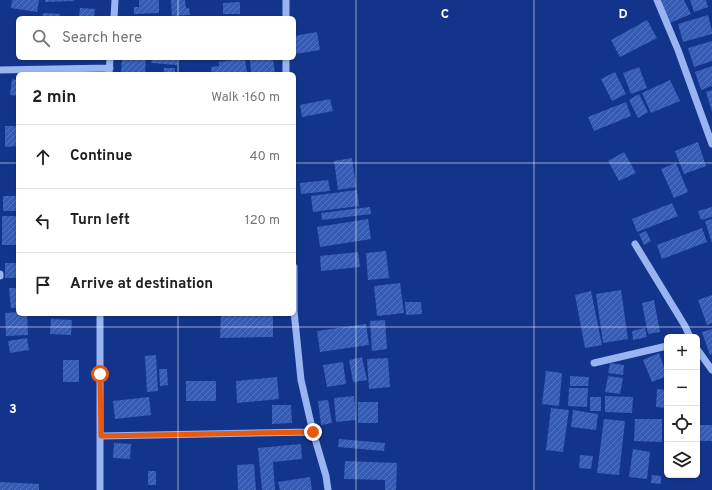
<!DOCTYPE html>
<html lang="en">
<head>
<meta charset="utf-8">
<style>
  :root { --surface:#fff; --page:#f2f2f2; --text:#222; --muted:#767676; --line:#e0e0e0 }
  body { margin:0; font-family:Overpass,sans-serif; background:var(--page); color:var(--text) }
  .controls { position:absolute; right:12px; bottom:12px; display:grid; overflow:hidden; border-radius:6px; box-shadow:0 1px 3px #0004 }
  .controls button { width:36px; height:36px; display:grid; place-items:center; padding:0; border:0; border-bottom:1px solid var(--line); background:var(--surface); color:var(--text); font:20px sans-serif }
  .stop { position:absolute; width:12px; height:12px; margin:-9px; border:3px solid #ea580c; border-radius:50%; background:#fff }
  .stop.end { background:#ea580c; border-color:#fff; box-shadow:0 1px 4px #0008 }
  .list { margin:0; padding:0; list-style:none }
  h2 { display:flex; justify-content:space-between; align-items:center; height:52px; margin:0; padding:0 16px; font-size:17px }
  h2 small { font-size:13px; font-weight:400; color:var(--muted) }
  .list li { display:grid; grid-template-columns:26px 1fr auto; gap:12px; align-items:center; box-sizing:border-box; height:64px; padding:0 16px; border-top:1px solid var(--line) }
  .list b { display:block; font-size:15px; white-space:nowrap }
  .list em { font-size:13px; font-style:normal; color:var(--muted) }
  .icon { flex:none; width:22px; height:22px; fill:none; stroke:currentColor; stroke-width:2; stroke-linecap:round; stroke-linejoin:round }
  .map { position:relative; flex:none; width:712px; height:490px; overflow:hidden }
  .search { position:absolute; background:var(--surface); box-shadow:0 1px 3px #0004; left:16px; top:16px; width:280px; height:44px; display:flex; align-items:center; gap:10px; box-sizing:border-box; padding:0 14px; border-radius:6px; color:var(--muted); font-size:15px }
  .panel { position:absolute; background:var(--surface); box-shadow:0 1px 3px #0004; left:16px; top:72px; width:280px; height:244px; border-radius:6px }
  .map>svg:first-child { display:block }
  .building { fill:url(#building-hatch) }
  .lines { fill:none; stroke-linecap:round; stroke-linejoin:round }
  .minor { stroke:#99b4f1; stroke-width:7 }
  .route { stroke:#ea580c; stroke-width:5 }
  .grid { fill:none; stroke:#fff; stroke-width:1; stroke-opacity:0.55 }
  .grid-label { font-size:13px; text-anchor:middle; font-weight:bold; fill:#fff; stroke:#12358b; stroke-width:3.5; stroke-linejoin:round; paint-order:stroke }
</style>
</head>
<body>
<div class="map">
<svg width="712" height="490" viewBox="0 0 712 490">
  <defs>
    <pattern id="building-hatch" width="6" height="6" patternUnits="userSpaceOnUse"><rect width="6" height="6" fill="#365bb2"/><path d="M-1 1l2-2M0 6l6-6M5 7l2-2" fill="none" stroke="#5474be"/></pattern>
  </defs>
  <rect width="100%" height="100%" fill="#12358b"/>
  <path class="building" d="M12,0h27l-2,12 -26,-4z
    M45,0h29v1l-29,1z
    M139,0h20v13l-25,1v-7h5z
    M171,0h14l1,8h3l1,7 -18,1z
    M659,0h25l7,14 -21,9z
    M690,0h16l2,7 -14,5z
    M240,2v12h-17v-11z
    M80,8l15,1 -1,8 -15,-1z
    M43,13l17,1v4h-18z
    M708,15l4,16v3l-29,8 -5,-18z
    M647,20l10,18 -37,19 -9,-17z
    M317,32l3,18 -25,4 -1,-18z
    M712,41v20l-18,6 -6,-19z
    M122,58h24l-1,16h-24z
    M152,58h25v7l-26,-2z
    M245,58l2,16h-35l-1,-7 8,-1v-4z
    M257,58h16l2,16h-24l-1,-15z
    M712,66v20l-11,4 -6,-18z
    M639,67l8,21 -16,6 -8,-21z
    M164,68h11v6h-11z
    M615,72l11,22 -14,7 -11,-22z
    M12,79l6,1v16l-8,-1z
    M670,80l10,21 -29,12 -9,-20z
    M712,90v22l-6,-20z
    M639,94l9,18 -10,6 -9,-18z
    M330,99l3,12 -31,6 -2,-12z
    M626,102l5,14 -37,15 -6,-14z
    M5,126h13v20l-13,1z
    M698,142l8,24 -22,8 -9,-23z
    M624,152l12,21 -17,8 -11,-20z
    M352,158l4,29 -18,3 -4,-29z
    M676,163l12,29 -14,6 -13,-29z
    M328,180l2,11 -29,3 -1,-11z
    M357,190l2,16 -46,6 -2,-16z
    M3,196h15v15h-15z
    M672,203l6,13 -41,16 -5,-13z
    M370,207l1,7 -49,6 -1,-7z
    M712,207v10l-11,3 -3,-9z
    M2,216h16v29h-16z
    M368,219l3,20 -51,8 -3,-20z
    M712,219v24l-7,-22z
    M702,228l5,14 -45,17 -5,-14z
    M646,231l5,10 -7,4 -5,-11z
    M386,251l3,27 -21,2 -2,-27z
    M358,252l2,15 -39,4 -1,-15z
    M5,263h13v15h-13z
    M400,283l4,30 -27,3 -3,-30z
    M9,288h9v20h-7z
    M621,290l7,49 -25,4 -7,-49z
    M591,291l11,54 -17,3 -10,-53z
    M712,295v28l-5,2 -9,-25z
    M654,300l6,32 -12,2 -6,-31z
    M405,302h16l1,12 -16,1z
    M18,312v2h9l1,21 -22,1 -1,-23z
    M221,314h52v23l-53,1z
    M51,319l21,1 -1,15 -21,-1z
    M385,320l2,29 -15,2 -2,-30z
    M366,324l3,21 -49,7 -3,-21z
    M645,328l2,9 -14,3 -1,-9z
    M712,329v25l-2,1 -8,-23z
    M27,338l2,12 -19,3 -2,-12z
    M659,353l8,23 -15,6 -9,-22z
    M156,355l2,36 -11,1 -2,-36z
    M362,357l5,23 -14,2 -4,-22z
    M388,358l2,29 -21,2 -2,-30z
    M63,360h16v22h-16z
    M343,362l3,22 -19,3 -4,-22z
    M610,363l14,2 -1,10 -15,-2z
    M159,369h8l1,16 -8,1z
    M546,371l16,2 -3,33 -17,-2z
    M570,376l19,1 -1,9h-18z
    M608,376l15,2 -3,16 -15,-2z
    M277,377l2,22 -42,4 -1,-22z
    M186,381h30v20h-30z
    M569,388h19l-1,19 -19,-1z
    M657,389l10,1v18l-11,-1z
    M354,396l2,24 -20,2 -2,-24z
    M605,396l28,1 -1,16 -27,-1z
    M149,397l2,18 -36,4 -2,-18z
    M590,397h11v14h-11z
    M328,400l4,23 -11,2 -3,-24z
    M358,402h20v21h-20z
    M272,405h19l1,18 -20,1z
    M551,408l18,2 -6,42 -17,-2z
    M573,410l25,4 -2,16 -25,-3z
    M604,419l21,2 -6,54 -22,-2z
    M635,419h27v23l-28,-1z
    M699,425h13v16h-13z
    M339,439l46,4 -1,8 -46,-4z
    M114,443l17,1 -1,15 -17,-1z
    M301,444l1,15 -29,3 2,28h-13l-4,-42z
    M633,449l17,3 -3,27 -18,-2z
    M580,455l13,1 -2,13 -12,-1z
    M345,461l52,2 -1,27h-11v-10l-41,-1z
    M254,464l2,26h-18l-1,-25z
    M148,471h8v14h-8z
    M652,475l9,1v8l-10,-1z
    M310,477l2,13h-32l-2,-8z
    M0,482l39,2v6h-39z"/>
  <g class="lines">
    <path class="minor" d="M286,0v18
      M657,0l21,50 34,94
      M114,18l1,-18
      M286,58v16
      M0,70l110,-2
      M109,74l1,-16
      M635,244l50,82 5,11
      M294,267v44l7,69 12,52 13,44 2,14
      M0,274v2
      M100,314v176
      M697,349l15,21
      M594,363l73,-17
      M101,436l212,-4"/>
  </g>
  <g class="lines">
    <path class="route" d="M100,374l1,62 212,-4"/>
  </g>
  <path class="grid" d="M178,0v18M356,0v490M534,0v490M178,58v16M0,163h18M294,163h418M178,314v176M0,327h712"/>
  <g class="grid-label">
    <text x="445" y="18">C</text>
    <text x="623" y="18">D</text>
    <text x="13" y="413">3</text>
  </g>
</svg>
<div class="controls">
<button>+</button>
<button>−</button>
<button><svg class="icon" aria-label="locate" viewBox="0 0 24 24"><circle cx="12" cy="12" r="6"/><path d="M12 2v4M12 18v4M2 12h4M18 12h4"/></svg></button>
<button><svg class="icon" aria-label="layers" viewBox="0 0 24 24"><path d="M12 4l9 5-9 5-9-5zM3 14l9 5 9-5"/></svg></button>
</div>
<div class="stop" style="left:100px;top:374px"></div>
<div class="stop end" style="left:313px;top:432px"></div>
<div class="search"><svg class="icon" aria-label="search" viewBox="0 0 24 24"><circle cx="10" cy="10" r="6"/><path d="M15 15l6 6"/></svg>Search here</div>
<section class="panel">
<h2>2 min<small>Walk · 160 m</small></h2>
<ul class="list">
<li><svg class="icon" aria-label="ahead" viewBox="0 0 24 24"><path d="M12 20V5M6 11l6-6 6 6"/></svg><div><b>Continue</b></div><em>40 m</em></li>
<li><svg class="icon" aria-label="left" viewBox="0 0 24 24"><path d="M17 20v-9H6M10 6l-5 5 5 5"/></svg><div><b>Turn left</b></div><em>120 m</em></li>
<li><svg class="icon" aria-label="arrive" viewBox="0 0 24 24"><path d="M6 21V4h12l-3 4 3 4H6"/></svg><div><b>Arrive at destination</b></div></li>
</ul>
</section>
</div>
</body>
</html>
